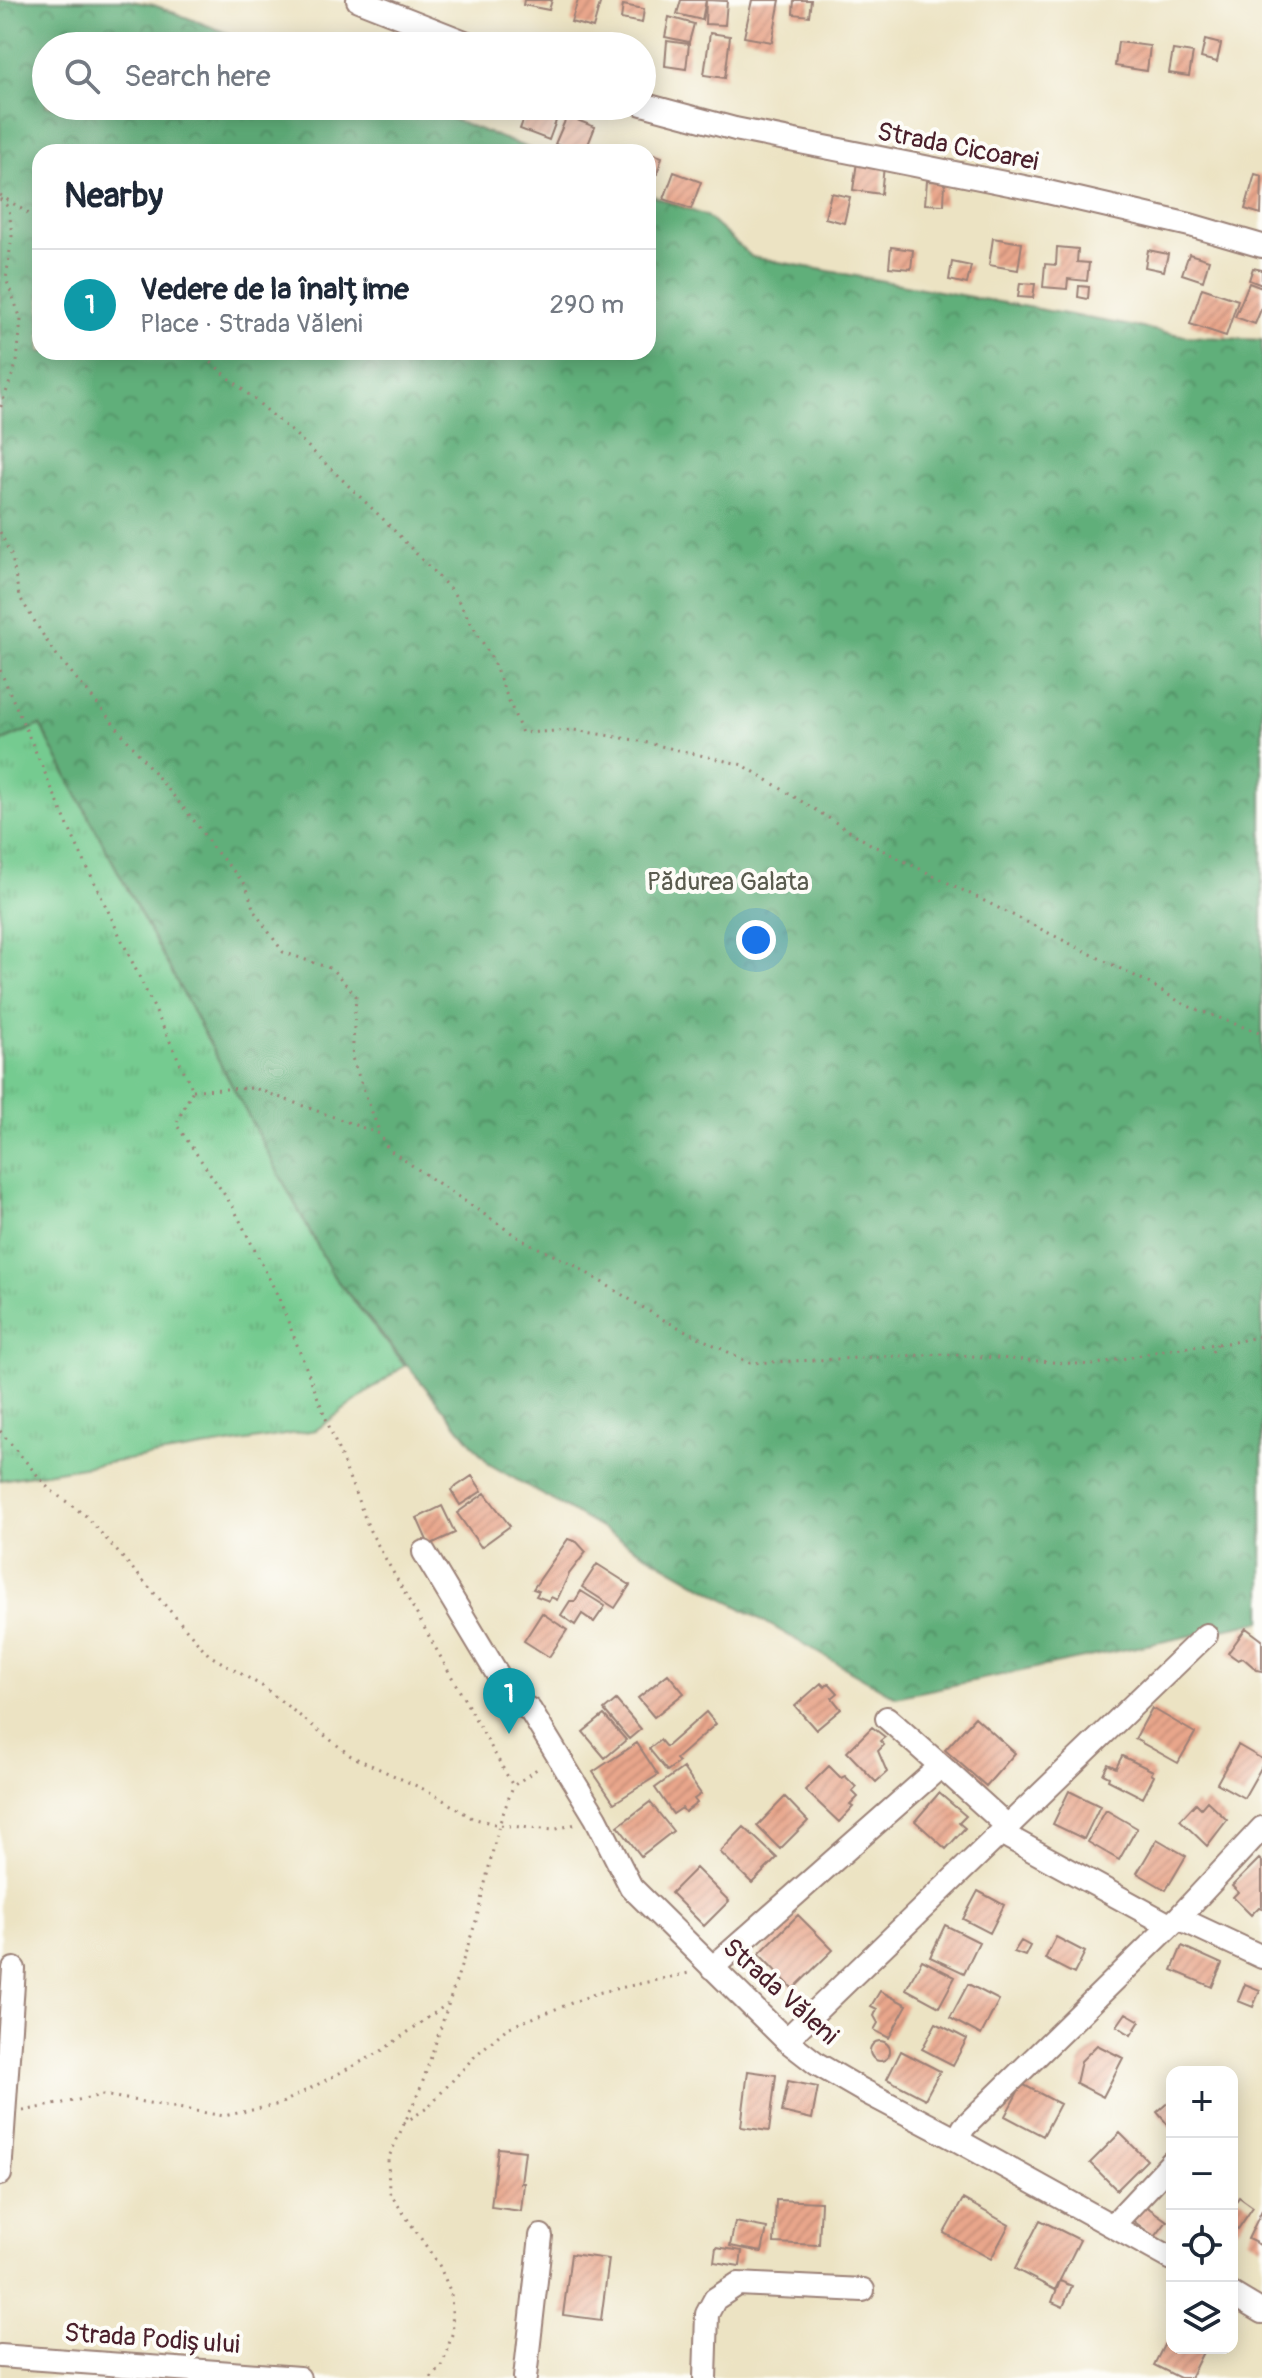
<!DOCTYPE html>
<html lang="en">
<head>
<meta charset="utf-8">
<style>
  :root { --surface:#fff; --page:#f6f6f7; --text:#1f2937; --muted:#747a83; --line:#e0e1e3; --accent:#d1495b }
  body { margin:0; font-family:Pangolin,sans-serif; background:var(--page); color:var(--text) }
  .controls { position:absolute; right:24px; bottom:24px; display:grid; overflow:hidden; border-radius:16px; box-shadow:0 4px 20px #0003 }
  .controls button { width:72px; height:72px; display:grid; place-items:center; padding:0; border:0; border-bottom:2px solid var(--line); background:var(--surface); color:var(--text); font:40px sans-serif }
  .you { position:absolute; left:756px; top:940px; width:28px; height:28px; margin:-20px; border:6px solid #fff; border-radius:50%; background:#1a73e8; box-shadow:0 0 0 12px #1a73e833 }
  .badge { display:grid; place-items:center; width:52px; height:52px; border-radius:50%; background:var(--accent); color:#fff; font-size:26px; font-weight:700 }
  .pin { position:absolute; translate:-50% -66px; filter:drop-shadow(0 2px 4px #0008) }
  .pin::after { content:''; position:absolute; top:42px; width:28px; height:24px; background:inherit; clip-path:polygon(0 0,100% 0,50% 100%) }
  .list { margin:0; padding:0; list-style:none }
  h2 { display:flex; justify-content:space-between; align-items:center; height:104px; margin:0; padding:0 32px; font-size:34px }
  h2 small { font-size:26px; font-weight:400; color:var(--muted) }
  .list li { display:grid; grid-template-columns:52px 1fr auto; gap:24px; align-items:center; box-sizing:border-box; height:112px; padding:0 32px; border-top:2px solid var(--line) }
  .list b { display:block; font-size:30px; white-space:nowrap }
  .list p { margin:0; font-size:26px; white-space:nowrap; color:var(--muted) }
  .list em { font-size:26px; font-style:normal; color:var(--muted) }
  .icon { flex:none; width:44px; height:44px; fill:none; stroke:currentColor; stroke-width:2; stroke-linecap:round; stroke-linejoin:round }
  .map { position:relative; flex:none; width:1262px; height:2378px; overflow:hidden }
  .search { position:absolute; background:var(--surface); box-shadow:0 4px 20px #0003; left:32px; top:32px; width:624px; height:88px; display:flex; align-items:center; gap:20px; box-sizing:border-box; padding:0 28px; border-radius:44px; color:var(--muted); font-size:30px }
  .panel { position:absolute; background:var(--surface); box-shadow:0 4px 20px #0003; left:32px; top:144px; width:624px; height:216px; border-radius:24px }
  .map>svg:first-child { display:block }
  .grass { fill:url(#grass-tufts); stroke:#60755e; stroke-width:2 }
  .forest { fill:url(#forest-crowns); stroke:#556752; stroke-width:2 }
  .building { fill:url(#building-hatch) }
  .lines { fill:none; stroke-linecap:round; stroke-linejoin:round }
  .street-casing { stroke:#9b8177; stroke-width:26 }
  .path { stroke:#9b8177; stroke-width:3; stroke-dasharray:2 6; stroke-linecap:butt }
  .street { stroke:#fff; stroke-width:22 }
  .labels { text-anchor:middle; stroke-width:8; stroke-linejoin:round; paint-order:stroke }
  .street-label { font-size:26px; fill:#4a1f2b; stroke:#fdfcf7 }
  .park-label { font-size:26px; fill:#595b4e; stroke:#fdfcf7 }
</style>
</head>
<body>
<div class="map">
<svg width="1262" height="2378" viewBox="0 0 1262 2378">
  <defs>
    <pattern id="grass-tufts" width="24" height="20" patternUnits="userSpaceOnUse" patternTransform="scale(2)"><rect width="24" height="20" fill="#75cb90"/><path d="M3 7l-1-3M5 7V3M7 7l1-3M15 17l-1-3M17 17v-4M19 17l1-3" fill="none" stroke="#67ae7c"/></pattern>
    <pattern id="forest-crowns" width="20" height="18" patternUnits="userSpaceOnUse" patternTransform="scale(2)"><rect width="20" height="18" fill="#60af7a"/><path d="M2 6a3 3 0 1 1 6 0M12 15a3 3 0 1 1 6 0" fill="none" stroke="#518e64"/></pattern>
    <pattern id="building-hatch" width="6" height="6" patternUnits="userSpaceOnUse" patternTransform="scale(2)"><rect width="6" height="6" fill="#e8a68b"/><path d="M-1 1l2-2M0 6l6-6M5 7l2-2" fill="none" stroke="#c88e78"/></pattern>
  </defs>
  <rect width="100%" height="100%" fill="#fdfcf7"/>
  <filter id="ink" filterUnits="userSpaceOnUse"><feTurbulence type="fractalNoise" baseFrequency=".0125" numOctaves="2"/><feDisplacementMap in="SourceGraphic" scale="16" xChannelSelector="R" yChannelSelector="G"/><feConvolveMatrix kernelMatrix="1 2 1 2 8 2 1 2 1" color-interpolation-filters="sRGB"/></filter>
  <filter id="wash" filterUnits="userSpaceOnUse"><feTurbulence type="fractalNoise" baseFrequency=".006" numOctaves="4" result="noise"/><feDisplacementMap in="SourceGraphic" scale="32" xChannelSelector="R" yChannelSelector="G"/><feGaussianBlur stdDeviation="1.8" result="paint"/><feColorMatrix in="noise" values="0 0 0 0 0 0 0 0 0 0 0 0 0 0 0 0 0 1.4 0 .05"/><feComposite in="paint" operator="in"/></filter>
  <g filter="url(#wash)">
    <rect width="100%" height="100%" fill="#ece3c3"/>
    <path class="grass" d="M40,725l294,552 71,88 -89,65 -316,50v-738z"/>
    <path class="forest" d="M0,0h124l30,5 107,41h-215v60h372l120,46h-498v200h608v-158l58,22 46,41 434,79 76,4v1281l-366,76 -407,-233 -155,-187 -294,-552 -40,17z"/>
    <g id="blocks">
      <path class="building" d="M524,0h28l-3,10 -26,-5z
        M578,0h23l-8,28 -22,-6z
        M681,0h25l-4,20 -25,-6z
        M706,0l21,1 -2,24 -20,-1z
        M752,0h28l-8,42 -28,-5z
        M794,0h17l-2,16 -16,-2z
        M623,5l21,4 -2,14 -21,-4z
        M669,17l25,7 -5,18 -24,-5z
        M402,31l22,8 -3,7h-12l-12,-5z
        M710,33l20,3 -5,42 -21,-3z
        M380,36l21,10h-25z
        M1205,40l16,4 -4,18 -16,-4z
        M667,41l22,3 -3,25 -21,-3z
        M1118,42l32,4 -3,25 -32,-5z
        M1173,50l20,3 -4,23 -20,-3z
        M527,110l29,11 -7,19 -29,-11z
        M567,116l28,11 -10,25h-11l-19,-8z
        M648,152l14,5 -5,17 -9,-3z
        M857,162l27,4 -3,28 -28,-4z
        M674,172l27,10 -10,27 -27,-10z
        M1255,174l7,2 -1,38 -16,-5z
        M927,181l18,1 -1,23 -19,-1z
        M831,193l19,4 -6,26 -19,-5z
        M993,238l29,5 -4,27 -29,-5z
        M891,247l22,3 -2,19 -22,-2z
        M1057,247l21,2 -1,13 12,1 -2,18 -19,-2 -1,10 -24,-2 2,-23 11,1z
        M1148,250l20,4 -4,17 -19,-4z
        M1189,254l20,6 -6,21 -21,-7z
        M952,262l19,4 -4,18 -18,-4z
        M1253,268l9,2v15l-13,-5z
        M1020,283l15,1 -2,14 -15,-1z
        M1249,283l13,5v19l-7,17 -20,-7z
        M1079,286l10,1 -1,12 -10,-2z
        M1202,288l36,12 -12,36 -36,-12z
        M472,1476l10,15 -22,14 -9,-15z
        M485,1493l25,33 -29,21 -24,-34z
        M442,1506l13,27 -26,12 -12,-27z
        M568,1539l9,3 9,10 -17,22 -12,26 -6,-3 -2,4 -13,-5 3,-5 -6,-2z
        M597,1564l33,21 -15,23 -33,-21z
        M581,1591l24,15 -11,16 -12,-8 -7,11 -14,-10 9,-14h5z
        M542,1613l25,17 -18,27 -25,-16z
        M1246,1628l16,12v31l-5,-1 -14,-12 -5,2 -10,-7z
        M668,1674l16,19 -30,24 -16,-19z
        M821,1683l4,4 4,-4 9,10 -6,5 9,11 -25,21 -21,-24z
        M616,1700l25,29 -12,10 -25,-29z
        M1152,1708l43,25 -17,30 -43,-24z
        M706,1712l10,12 -40,35 3,3 -12,9 -18,-22 11,-9 6,7z
        M604,1715l22,25 -21,18 -22,-26z
        M975,1717l40,36 -29,33 -41,-36z
        M872,1727l13,10 -5,4 4,4 -6,6 9,21 -11,10 -29,-30z
        M637,1743l21,32 -44,28 -21,-31z
        M1238,1745l24,14v7l-18,32 -27,-15z
        M1122,1756l31,15 -2,3 3,2 -11,22 -35,-18 1,-3 -6,-3 5,-10 8,4z
        M829,1766l12,12 4,-2 11,11 -4,4 6,6 -8,8 3,2 -14,15 -34,-32z
        M683,1768l18,26 -7,5 3,4 -12,9 -3,-4 -9,6 -18,-26z
        M1069,1791l31,15 -16,33 -31,-15z
        M939,1793l27,23 -7,7 6,5 -19,21 -31,-28z
        M785,1797l23,24 -28,28 -23,-23z
        M1207,1801l20,19 -20,26 -27,-26 16,-17 5,5z
        M650,1802l23,29 -32,25 -23,-30z
        M1106,1810l31,18 -18,32 -31,-18z
        M744,1827l33,31 -25,25 -32,-31z
        M1157,1839l29,17 -20,34 -29,-17z
        M1259,1859l3,3v46l-3,-1 -8,8 -18,-18 5,-5 -6,-6z
        M696,1868l33,33 -25,25 -33,-33z
        M978,1891l26,14 -14,28 -27,-14z
        M798,1915l35,35 -40,39 -34,-35z
        M945,1925l34,17 -15,31 -34,-16z
        M1056,1937l29,15 -11,22 -29,-15z
        M1021,1941l9,5 -5,10 -11,-4z
        M1182,1946l40,18 -10,23 -40,-17z
        M922,1960l33,17 -16,30 -33,-18z
        M968,1984l31,16 -18,35 -31,-17z
        M1245,1984l15,6 -7,17 -15,-6z
        M880,1991l27,14 -18,33 -15,-8 4,-7 -4,-7 3,-7 -6,-3z
        M1126,2013l14,8 -9,14 -14,-9z
        M936,2023l31,16 -14,26 -31,-16z
        M870 2051a10 10 0 1 1 20 0a10 10 0 1 1-20 0Z
        M1097,2045l26,13 -20,39 -27,-14 5,-22z
        M901,2051l39,20 -15,28 -38,-20z
        M748,2071l28,4 -7,56 -28,-4z
        M788,2081l30,6 -6,32 -30,-7z
        M1022,2084l38,20 -17,32 -38,-20z
        M1172,2099v31l-15,-18z
        M1120,2133l27,27 -30,30 -27,-27z
        M498,2148l27,3 -4,32h3l-3,28 -30,-4z
        M1239,2197l14,10 -15,22 -6,-4v-17z
        M963,2199l46,26 -18,34 -47,-26z
        M776,2200l45,2 -2,43 -45,-2z
        M1143,2204l24,17 -12,16 -23,-17z
        M1262,2210v36l-14,-7z
        M1040,2220l40,20 -25,50 -40,-21z
        M735,2222l32,6 -5,24 -32,-6z
        M716,2247l26,4 -2,15 -26,-4z
        M571,2254l38,5 -8,61 -38,-5z
        M1060,2281l12,5 -9,21 -11,-5z
        M1172,2329v19h33l-15,30h-10l-26,-13z"/>
    </g>
  </g>
  <g filter="url(#ink)">
    <use href="#blocks" fill-opacity="0" stroke="#9b8177" stroke-width="2"/>
    <g class="lines">
      <g class="street-casing">
        <path id="street" d="M358,0l117,46
          M642,104l93,25 304,61 151,35 72,21
          M424,1552l89,148 17,10 66,108 35,69 155,153 31,24 45,26 95,50 215,119
          M887,1718l54,48
          M1180,1916l5,5 77,36
          M712,1968l229,-202 64,58 5,14 152,83 6,5
          M786,2040l420,-405
          M957,2140l7,-13 216,-211 82,-88
          M0,2174l14,-205
          M1113,2225l59,-63
          M1232,2294l30,18
          M0,2356l299,22
          M525,2378l16,-142
          M705,2378l2,-64 8,-15 23,-15 125,6"/>
      </g>
      <path class="path" d="M0,195l40,26
        M0,199l9,9 3,28 -6,43 15,40 -4,43 -17,47
        M199,352l98,84 86,83 70,73 38,65 31,76 52,-3 61,10 108,25 129,80 273,136 40,24 77,29
        M0,532l12,25 7,39 32,52 145,175 16,24 34,38 8,26 29,41 49,17 24,27 -4,62 28,76
        M0,670l72,165 121,255 -17,34 57,83 45,89 92,235 143,255
        M193,1090l61,-2 126,46 8,15 134,91 52,25 86,53 90,45 195,-9 147,11 73,-15 69,-8 28,-6
        M1212,1352l5,-8
        M0,1431l49,58 37,27 123,139 53,31 89,70 81,37 40,25 27,7 54,5 23,-6
        M23,2111l80,-16 121,21 56,-12 100,-52 67,-48
        M404,2123l23,-15 49,-53 31,-27 90,-35 92,-20
        M431,2378l11,-11 11,-36 -2,-38 -12,-28 -50,-73 -1,-33 33,-72 55,-166 23,-96 14,-39 28,-20"/>
      <use href="#street" class="street"/>
    </g>
  </g>
  <g class="labels">
    <g class="street-label">
      <text transform="translate(958 146) rotate(11)" y="9">Strada Cicoarei</text>
      <text transform="translate(781 1991) rotate(42)" y="9">Strada Văleni</text>
      <text transform="translate(152 2338) rotate(4)" y="9">Strada Podișului</text>
    </g>
    <g class="park-label">
      <text x="728" y="890">Pădurea Galata</text>
    </g>
  </g>
</svg>
<div class="controls">
<button>+</button>
<button>−</button>
<button><svg class="icon" aria-label="locate" viewBox="0 0 24 24"><circle cx="12" cy="12" r="6"/><path d="M12 2v4M12 18v4M2 12h4M18 12h4"/></svg></button>
<button><svg class="icon" aria-label="layers" viewBox="0 0 24 24"><path d="M12 4l9 5-9 5-9-5zM3 14l9 5 9-5"/></svg></button>
</div>
<div class="you"></div>
<div class="pin badge" style="left:509px;top:1734px;background:#0f9aa8">1</div>
<div class="search"><svg class="icon" aria-label="search" viewBox="0 0 24 24"><circle cx="10" cy="10" r="6"/><path d="M15 15l6 6"/></svg>Search here</div>
<section class="panel">
<h2>Nearby<small></small></h2>
<ul class="list">
<li><span class="badge" style="background:#0f9aa8">1</span><div><b>Vedere de la înalțime</b><p>Place · Strada Văleni</p></div><em>290 m</em></li>
</ul>
</section>
</div>
</body>
</html>
